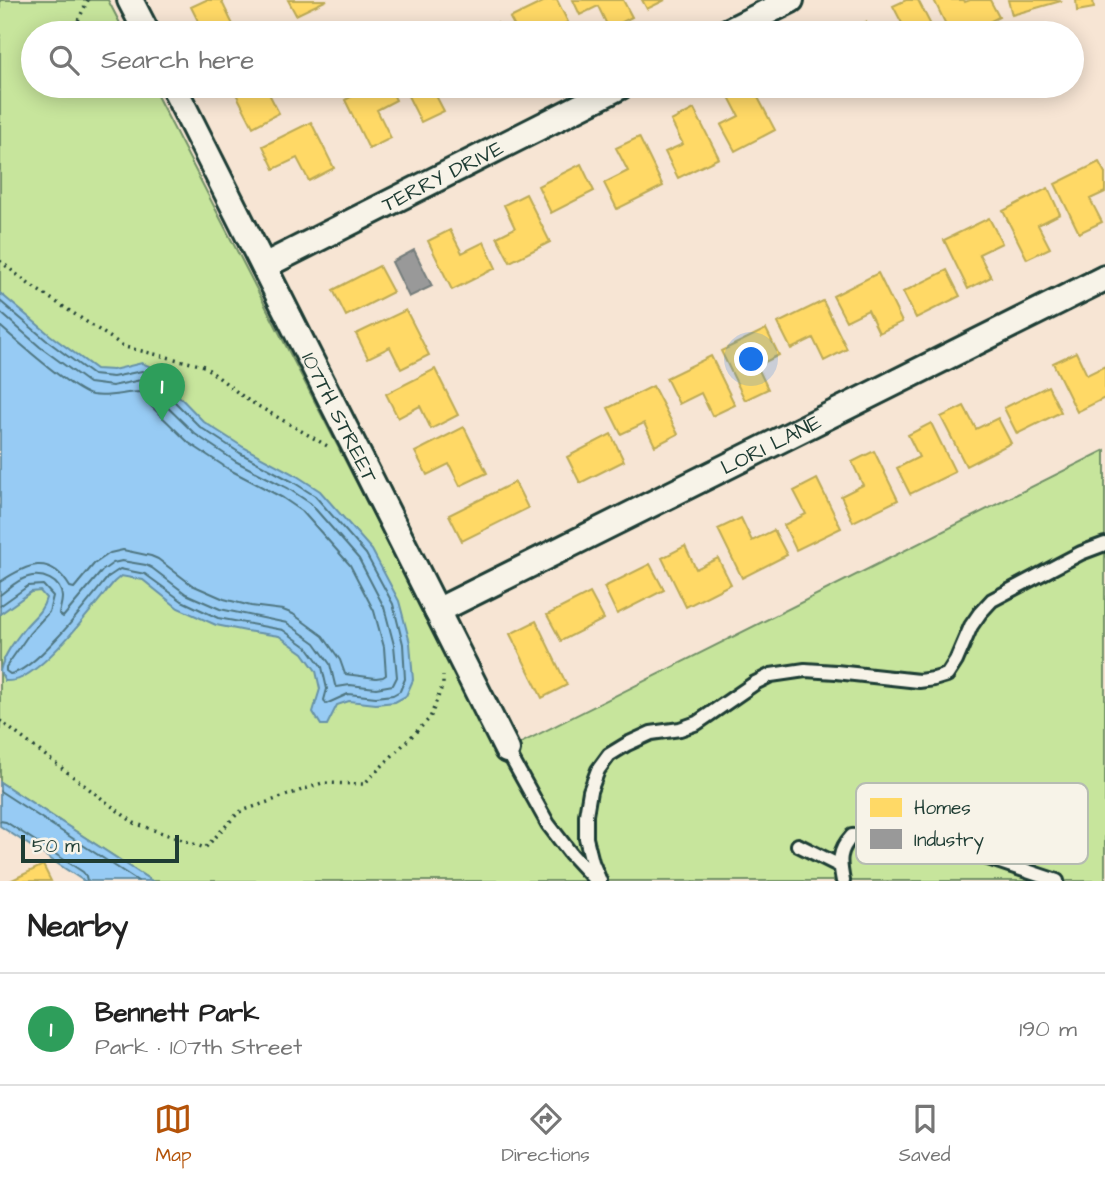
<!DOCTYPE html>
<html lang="en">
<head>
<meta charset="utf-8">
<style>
  :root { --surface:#fff; --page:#f2f2f2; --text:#222; --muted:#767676; --line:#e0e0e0; --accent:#b45309 }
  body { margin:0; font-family:"Architects Daughter",sans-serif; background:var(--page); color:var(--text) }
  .scale { position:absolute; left:21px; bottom:18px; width:158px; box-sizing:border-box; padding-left:7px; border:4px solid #1f3d34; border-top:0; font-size:19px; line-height:24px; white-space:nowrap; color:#1f3d34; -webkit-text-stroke:5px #f7f3e8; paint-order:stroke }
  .you { position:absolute; left:752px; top:360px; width:24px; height:24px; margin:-18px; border:5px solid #fff; border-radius:50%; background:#1a73e8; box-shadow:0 0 0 10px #1a73e833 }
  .badge { display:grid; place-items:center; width:46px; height:46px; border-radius:50%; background:var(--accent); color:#fff; font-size:23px; font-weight:700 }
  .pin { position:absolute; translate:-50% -58px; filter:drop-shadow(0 2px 4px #0008) }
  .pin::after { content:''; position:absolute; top:37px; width:24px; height:21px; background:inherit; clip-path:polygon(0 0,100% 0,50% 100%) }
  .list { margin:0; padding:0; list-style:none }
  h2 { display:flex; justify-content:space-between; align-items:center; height:91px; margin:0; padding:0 28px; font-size:30px }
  h2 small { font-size:23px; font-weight:400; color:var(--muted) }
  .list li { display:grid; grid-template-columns:46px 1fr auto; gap:21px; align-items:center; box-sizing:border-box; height:112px; padding:0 28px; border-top:2px solid var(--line) }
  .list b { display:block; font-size:26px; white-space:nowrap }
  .list p { margin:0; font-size:23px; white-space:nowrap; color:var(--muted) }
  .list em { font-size:23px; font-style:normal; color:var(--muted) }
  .icon { flex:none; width:38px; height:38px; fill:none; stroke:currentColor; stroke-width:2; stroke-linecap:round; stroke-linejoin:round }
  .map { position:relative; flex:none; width:1105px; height:881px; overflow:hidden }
  .search { position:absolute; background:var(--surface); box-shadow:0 4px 18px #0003; left:21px; right:21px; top:21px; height:77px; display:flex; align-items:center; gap:18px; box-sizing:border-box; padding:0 24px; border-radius:38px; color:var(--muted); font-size:26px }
  .sheet { height:203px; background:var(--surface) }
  nav { display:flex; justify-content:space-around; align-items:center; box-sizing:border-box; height:98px; border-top:2px solid var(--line); background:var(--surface); font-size:19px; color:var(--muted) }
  nav a { display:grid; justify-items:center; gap:4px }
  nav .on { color:var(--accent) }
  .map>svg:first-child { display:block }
  .green { fill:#c7e59c; stroke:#739168; stroke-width:2 }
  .water { fill:#97cbf4; stroke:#6792a7; stroke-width:2 }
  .homes { fill:#ffd966; stroke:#bcaa57; stroke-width:2 }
  .industry { fill:#999; stroke:#747d7b; stroke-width:2 }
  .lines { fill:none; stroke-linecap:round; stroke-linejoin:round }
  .shore { stroke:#4f7681; stroke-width:2 }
  .lane-casing { stroke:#1f3d34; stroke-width:18 }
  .street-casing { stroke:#1f3d34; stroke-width:30 }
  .path { stroke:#1f3d34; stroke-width:3.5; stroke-dasharray:2 5; stroke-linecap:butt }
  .lane { stroke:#f7f3e8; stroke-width:12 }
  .street { stroke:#f7f3e8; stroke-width:24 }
  .labels { text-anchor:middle; stroke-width:7; stroke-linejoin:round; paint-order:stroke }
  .street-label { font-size:21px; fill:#1f3d34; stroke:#f7f3e8 }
  .key { fill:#f7f3e8; stroke:#b6bcb2; stroke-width:2 }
  .key-label { font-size:19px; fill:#1f3d34 }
</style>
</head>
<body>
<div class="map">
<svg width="1105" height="881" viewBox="0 0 1105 881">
  <rect width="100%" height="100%" fill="#f7e5d4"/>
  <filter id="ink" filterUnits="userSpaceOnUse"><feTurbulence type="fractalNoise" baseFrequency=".0143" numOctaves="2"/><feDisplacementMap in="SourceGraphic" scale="14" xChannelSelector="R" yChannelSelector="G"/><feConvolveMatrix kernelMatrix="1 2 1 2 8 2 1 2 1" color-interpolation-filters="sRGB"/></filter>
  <g filter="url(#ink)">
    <path class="green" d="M0,0h108l17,33h-92v53h119l345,669 608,-305v431h-953l-152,-99z"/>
    <path class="water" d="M0,293l50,42 46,34 17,1 29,-7 16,7 12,17 34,35 39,25 54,29 23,15 52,59 27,51 11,42 3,37 -7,16 -11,6 -19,2 -27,-3 -12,4 -10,20h-6l-8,-13 7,-23 -4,-18 -13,-18 -24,-17 -33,-5 -30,-6 -38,-17 -35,-28 -22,-4 -7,6c-23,27 -62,81 -93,96 -5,3 -11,3 -16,3l-5,-10c4,-16 13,-28 23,-41 9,-12 19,-17 23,-32l-6,-7 -9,1 -31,22z
      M0,782l152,99h-68l-84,-55z"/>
    <path class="homes" d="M206,0h15l16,33h-33l-13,-26z
      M288,0h39l-31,15z
      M547,0h10l11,22 -22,11h-28l-8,-15z
      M573,0h50l9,17 -23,12 -11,-23 -18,9z
      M642,0h23l-18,9z
      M906,0h12l17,33h-38l8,-4 -12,-23z
      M934,0h30l1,2 5,-2h20l9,17 -32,16h-17z
      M1008,0h52l1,1 -49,14z
      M1076,0h17l1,8 -17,3z
      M866,22l6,11h-28z
      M497,23l5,10h-25z
      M232,86h33l14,27 -26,14z
      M355,86h34l7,14 -19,10 14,28 -22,11 -24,-49 13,-7z
      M403,86h33l-4,2 12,23 -23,11z
      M473,86h20l-16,8z
      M742,86h10l23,44 -40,21 -14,-26 18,-9 -12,-23z
      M694,109l25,49 -41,20 -13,-26 18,-8 -12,-23z
      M311,122l23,46 -25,13 -12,-23 -23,11 -11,-23z
      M639,137l24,49 -46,23 -13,-26 24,-12 -12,-23z
      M1099,162l6,11v19l-15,7 12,23 -23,11 -24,-49z
      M581,164l13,27 -43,22 -13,-27z
      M1048,188l12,26 -22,11 12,23 -23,11 -24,-48z
      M526,194l24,48 -40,20 -13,-25 18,-9 -11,-23z
      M989,218l13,25 -23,11 12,23 -23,12 -24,-49z
      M450,230l12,23 22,-11 12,26 -44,22 -24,-49z
      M379,266l14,26 -47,24 -13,-26z
      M947,270l13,26 -44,22 -13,-26z
      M878,273l24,49 -23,11 -11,-23 -22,11 -13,-25z
      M823,301l24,48 -23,12 -11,-23 -22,11 -13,-26z
      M406,310l23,45 -28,14 -11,-22 -22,11 -12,-24z
      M766,329l13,26 -22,11 11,23 -23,11 -24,-49z
      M1076,352l11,23 18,-9v32l-28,14 -24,-49z
      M711,356l24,49 -23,11 -11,-23 -22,11 -13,-26z
      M435,369l23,46 -27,14 -11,-23 -22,12 -12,-24z
      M653,386l25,48 -23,12 -11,-23 -23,11 -13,-26z
      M1048,386l13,26 -44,22 -13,-26z
      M964,406l12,23 22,-11 13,25 -45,23 -25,-49z
      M931,423l24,49 -45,22 -13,-26 22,-11 -11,-22z
      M464,427l23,46 -27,13 -11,-22 -22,11 -12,-23z
      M611,434l13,27 -44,22 -13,-26z
      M874,451l24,49 -45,22 -12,-26 22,-11 -11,-23z
      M817,479l24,49 -45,22 -12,-25 22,-11 -12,-23z
      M515,482l13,26 -66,33 -13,-26z
      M741,518l11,23 22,-11 13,25 -45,23 -24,-49z
      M685,546l11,23 22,-11 13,26 -45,23 -24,-49z
      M650,564l14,26 -47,24 -13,-27z
      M590,593l14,26 -43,22 -14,-26z
      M536,621l31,64 -25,13 -32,-64z
      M43,865l8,16h-41z"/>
    <path class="industry" d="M414,250l18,36 -23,11 -17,-35z"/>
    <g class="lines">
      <path class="shore" d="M0,301l46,39 47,35 20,2 29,-6 11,5 12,16 35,35 40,26 53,29 22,14 51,58 27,50 10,40 2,35 -5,12 -7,4 -17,2 -28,-3 -22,10 -2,-4 3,-11 -5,-22 -14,-19 -25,-18 -65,-12 -36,-17 -37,-27 -25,-5 -12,8c-17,21 -73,95 -98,97l-4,-3v-4l23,-33 20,-22 4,-16 -10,-11 -15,1 -28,20
        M0,312l40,35 49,36 23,3 29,-6 6,3 11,15 37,36 40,27 54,28 21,14 49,56 25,48 10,38 3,32 -4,8 -17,3 -26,-3 -13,2 -2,-2 -5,-21 -15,-21 -28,-20 -67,-14 -34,-15 -34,-26 -6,-3 -24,-4 -9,2 -11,8 -39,46 -4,-3c1,-6 3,-11 3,-17 -1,-17 -20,-24 -34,-20 -10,2 -20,12 -28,18
        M0,326c17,15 73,65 92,69 18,3 32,-3 49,-3l9,13 39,38 41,27 53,28 19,13 48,54 24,46 10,36 2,28 -3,2 -7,1 -31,-4 -5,-14 -17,-24 -30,-22 -10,-4 -32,-4 -27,-7 -32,-14 -34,-26 -7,-3 -28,-6 -13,3 -16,11 -20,24 -4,-1c-20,-34 -43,-23 -70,-5
        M0,791l138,90
        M0,821l6,1 77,50 3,4 1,5"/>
      <g class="lane-casing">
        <path id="lane" d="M507,750l41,74 23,30 25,27
          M798,845l42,21
          M600,881l-8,-19 -6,-24v-23l4,-24 8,-21 11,-15 18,-11 24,-11 29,-4 17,-6 58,-40 16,-8 34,-5 31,2 83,9 15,-2 13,-4 9,-14 15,-35 9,-13 12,-13 89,-47 24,-9
          M843,881c-4,-20 -5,-30 9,-45l15,-1 32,10 27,5 50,4 81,27"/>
      </g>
      <g class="street-casing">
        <g id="street">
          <path d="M130,0l17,33"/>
          <path d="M725,33l66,-33"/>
          <path id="s1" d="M173,86l334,664"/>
          <path id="s2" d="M264,266l357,-180"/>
          <path id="s3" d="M437,611l668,-333"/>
        </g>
      </g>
      <path class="path" d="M72,33l16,-33
        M0,261l30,24 95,62 79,19 42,33 83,48
        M0,721l134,102 71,25 34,-36 83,-29 42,1 66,-66 13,-34v-8"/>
      <use href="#lane" class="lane"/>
      <use href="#street" class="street"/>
    </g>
  </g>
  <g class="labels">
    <g class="street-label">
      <text dy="7" stroke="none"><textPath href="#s2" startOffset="200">TERRY DRIVE</textPath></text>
      <text dy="7" stroke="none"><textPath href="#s1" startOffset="371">107TH STREET</textPath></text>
      <text dy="7" stroke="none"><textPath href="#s3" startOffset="373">LORI LANE</textPath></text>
    </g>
  </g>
  <rect x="856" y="783" width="232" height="81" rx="10" class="key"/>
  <rect x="870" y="798" width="32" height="19" fill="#ffd966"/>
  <rect x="870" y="829" width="32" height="20" fill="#999"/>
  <g class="key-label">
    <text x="914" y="814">Homes</text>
    <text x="914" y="846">Industry</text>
  </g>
</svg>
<div class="scale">50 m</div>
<div class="you"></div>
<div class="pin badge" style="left:162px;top:421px;background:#2e9e5b">1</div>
<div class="search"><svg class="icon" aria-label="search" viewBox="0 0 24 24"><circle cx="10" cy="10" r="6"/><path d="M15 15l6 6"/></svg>Search here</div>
</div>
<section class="sheet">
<h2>Nearby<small></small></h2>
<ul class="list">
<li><span class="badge" style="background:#2e9e5b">1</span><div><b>Bennett Park</b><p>Park · 107th Street</p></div><em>190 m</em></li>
</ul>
</section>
<nav>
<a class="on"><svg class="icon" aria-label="map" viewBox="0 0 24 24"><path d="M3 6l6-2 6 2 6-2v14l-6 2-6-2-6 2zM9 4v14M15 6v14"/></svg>Map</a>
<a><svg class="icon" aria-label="directions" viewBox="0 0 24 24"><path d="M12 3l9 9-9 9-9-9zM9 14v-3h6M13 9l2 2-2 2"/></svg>Directions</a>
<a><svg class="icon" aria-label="saved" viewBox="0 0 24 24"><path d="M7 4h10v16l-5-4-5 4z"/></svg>Saved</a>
</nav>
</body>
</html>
